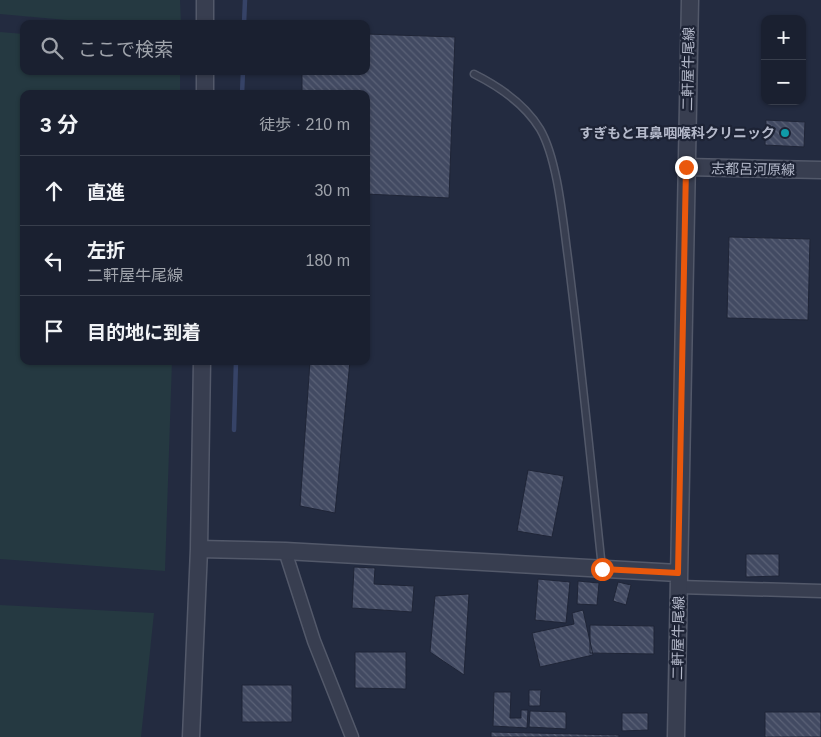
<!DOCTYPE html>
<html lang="ja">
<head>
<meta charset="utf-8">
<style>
  :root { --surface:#1a2030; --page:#272d3c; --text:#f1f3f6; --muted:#9fa3ab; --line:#383e4c }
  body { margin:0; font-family:Arial,"Noto Sans JP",sans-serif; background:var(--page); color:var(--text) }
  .controls { position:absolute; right:15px; top:15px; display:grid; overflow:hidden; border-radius:10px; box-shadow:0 1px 4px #0004 }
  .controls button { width:45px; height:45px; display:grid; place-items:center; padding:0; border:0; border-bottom:1px solid var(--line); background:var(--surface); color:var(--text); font:25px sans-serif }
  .stop { position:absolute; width:15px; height:15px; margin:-11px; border:4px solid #ea580c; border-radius:50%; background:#fff }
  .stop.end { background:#ea580c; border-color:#fff; box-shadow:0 1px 5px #0008 }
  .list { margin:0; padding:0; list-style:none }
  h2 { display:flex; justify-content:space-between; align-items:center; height:65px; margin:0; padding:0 20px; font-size:21px }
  h2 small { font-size:16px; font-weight:400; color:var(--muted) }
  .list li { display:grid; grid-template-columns:32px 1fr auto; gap:15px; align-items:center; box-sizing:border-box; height:70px; padding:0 20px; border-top:1px solid var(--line) }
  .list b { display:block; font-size:19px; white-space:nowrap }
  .list p { margin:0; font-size:16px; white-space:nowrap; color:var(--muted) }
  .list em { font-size:16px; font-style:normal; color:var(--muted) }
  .icon { flex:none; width:28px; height:28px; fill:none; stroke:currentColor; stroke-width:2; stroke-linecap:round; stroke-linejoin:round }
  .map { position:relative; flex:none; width:821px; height:737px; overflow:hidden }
  .search { position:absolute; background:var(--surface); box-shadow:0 1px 4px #0004; left:20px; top:20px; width:350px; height:55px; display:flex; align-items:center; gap:12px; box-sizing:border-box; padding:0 18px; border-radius:10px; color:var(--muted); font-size:19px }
  .panel { position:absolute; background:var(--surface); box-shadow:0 1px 4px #0004; left:20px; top:90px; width:350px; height:275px; border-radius:10px }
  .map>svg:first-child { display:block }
  .grass { fill:#253941 }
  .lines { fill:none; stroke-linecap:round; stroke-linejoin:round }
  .stream { stroke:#364367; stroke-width:4.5 }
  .building { fill:url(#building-back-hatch); stroke:#1f2537 }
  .service-casing { stroke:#53596a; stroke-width:9 }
  .minor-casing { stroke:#53596a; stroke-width:15 }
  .tertiary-casing { stroke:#53596a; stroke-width:19 }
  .service { stroke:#383e50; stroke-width:6 }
  .minor { stroke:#383e50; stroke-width:12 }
  .tertiary { stroke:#383e50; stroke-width:16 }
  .route { stroke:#ea580c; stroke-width:6 }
  .culture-dot { fill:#0f9aa8; stroke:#1d2335; stroke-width:2 }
  .labels { text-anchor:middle; stroke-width:4.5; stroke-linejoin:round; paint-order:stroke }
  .street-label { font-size:14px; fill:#b4b9ca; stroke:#1d2335 }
  .poi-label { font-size:14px; font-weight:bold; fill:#b4b9ca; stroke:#1d2335; text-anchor:end }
</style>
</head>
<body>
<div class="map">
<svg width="821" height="737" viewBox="0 0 821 737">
  <defs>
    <pattern id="building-back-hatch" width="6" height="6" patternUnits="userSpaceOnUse" patternTransform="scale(1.25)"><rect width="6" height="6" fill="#424a62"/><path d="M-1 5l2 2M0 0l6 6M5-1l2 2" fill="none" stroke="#5b6277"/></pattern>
  </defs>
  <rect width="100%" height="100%" fill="#232b40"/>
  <path class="grass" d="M0,0h180l1,24h-70l-111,-10z
    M0,32l24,2v37h156v23h-156v267h148l-7,210 -165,-12z
    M0,605l154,8 -13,124h-141z"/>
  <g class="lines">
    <path class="stream" d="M244,24l1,-24
      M242,94l1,-23
      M234,430l2,-69"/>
  </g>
  <path class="building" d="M366,34l89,3 -6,161 -83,-4v-100h-64v-23h64z
    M766,120l39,2 -1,25 -39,-2z
    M729,237l81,2 -2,81 -81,-2z
    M310,361h40l-15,152 -35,-7z
    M528,470l36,6 -12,61 -35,-6z
    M746,554h33v22l-33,1z
    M354,567l21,1 -1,16 40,2 -2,26 -60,-4z
    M538,579l32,3 -4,41 -31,-3z
    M578,581l21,2 -2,22 -20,-1z
    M618,582l13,3 -5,20 -13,-4z
    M469,594l-5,81 -34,-23 5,-56z
    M583,610l10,45 -53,12 -8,-34 42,-9 -2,-11z
    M590,625l64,1v28l-64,-1z
    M355,652h51v37l-51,-1z
    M242,685h50v37h-50z
    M529,690h12l-1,16h-11z
    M494,692h17l-1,26h11v-8h7l-1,18 -34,-2z
    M530,711l36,1v17l-37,-2z
    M765,712h56v25h-56z
    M622,713h26v17l-26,1z
    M491,732l128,3v2h-128z"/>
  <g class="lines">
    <g class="service-casing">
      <path id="service" d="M474,74c26,13 51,30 66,55 18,31 23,93 28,129 13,103 23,206 34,310"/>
    </g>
    <g class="minor-casing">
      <path id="minor" d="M285,551l29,90 38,96
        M679,587l142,4"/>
    </g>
    <g class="tertiary-casing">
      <path id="tertiary" d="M205,0v24
        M205,71v23
        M686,167l135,3
        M199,549l86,2 393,22
        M191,737l8,-188 3,-188
        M676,737l14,-737"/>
    </g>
    <use href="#service" class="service"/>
    <use href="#minor" class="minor"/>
    <use href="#tertiary" class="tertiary"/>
  </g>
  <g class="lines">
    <path class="route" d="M602,569l76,4 8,-406"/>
  </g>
  <circle class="culture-dot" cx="785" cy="133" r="5"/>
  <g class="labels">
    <g class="street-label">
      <text transform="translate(688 69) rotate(-89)" y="5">二軒屋牛尾線</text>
      <text transform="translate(753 169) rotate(1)" y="5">志都呂河原線</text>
      <text transform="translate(678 638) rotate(-89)" y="5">二軒屋牛尾線</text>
    </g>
    <g class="poi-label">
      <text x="775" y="138">すぎもと耳鼻咽喉科クリニック</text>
    </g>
  </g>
</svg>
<div class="controls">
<button>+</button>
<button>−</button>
</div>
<div class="stop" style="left:602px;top:569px"></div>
<div class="stop end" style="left:686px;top:167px"></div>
<div class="search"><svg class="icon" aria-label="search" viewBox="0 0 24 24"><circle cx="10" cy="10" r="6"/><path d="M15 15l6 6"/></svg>ここで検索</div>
<section class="panel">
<h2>3 分<small>徒歩 · 210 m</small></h2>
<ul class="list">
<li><svg class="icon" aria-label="ahead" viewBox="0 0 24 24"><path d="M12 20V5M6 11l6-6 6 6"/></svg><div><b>直進</b></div><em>30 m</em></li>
<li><svg class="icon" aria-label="left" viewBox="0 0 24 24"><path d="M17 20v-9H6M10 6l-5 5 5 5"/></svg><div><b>左折</b><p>二軒屋牛尾線</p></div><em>180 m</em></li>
<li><svg class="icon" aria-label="arrive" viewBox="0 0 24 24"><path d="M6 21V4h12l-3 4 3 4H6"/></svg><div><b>目的地に到着</b></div></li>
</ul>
</section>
</div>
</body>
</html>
